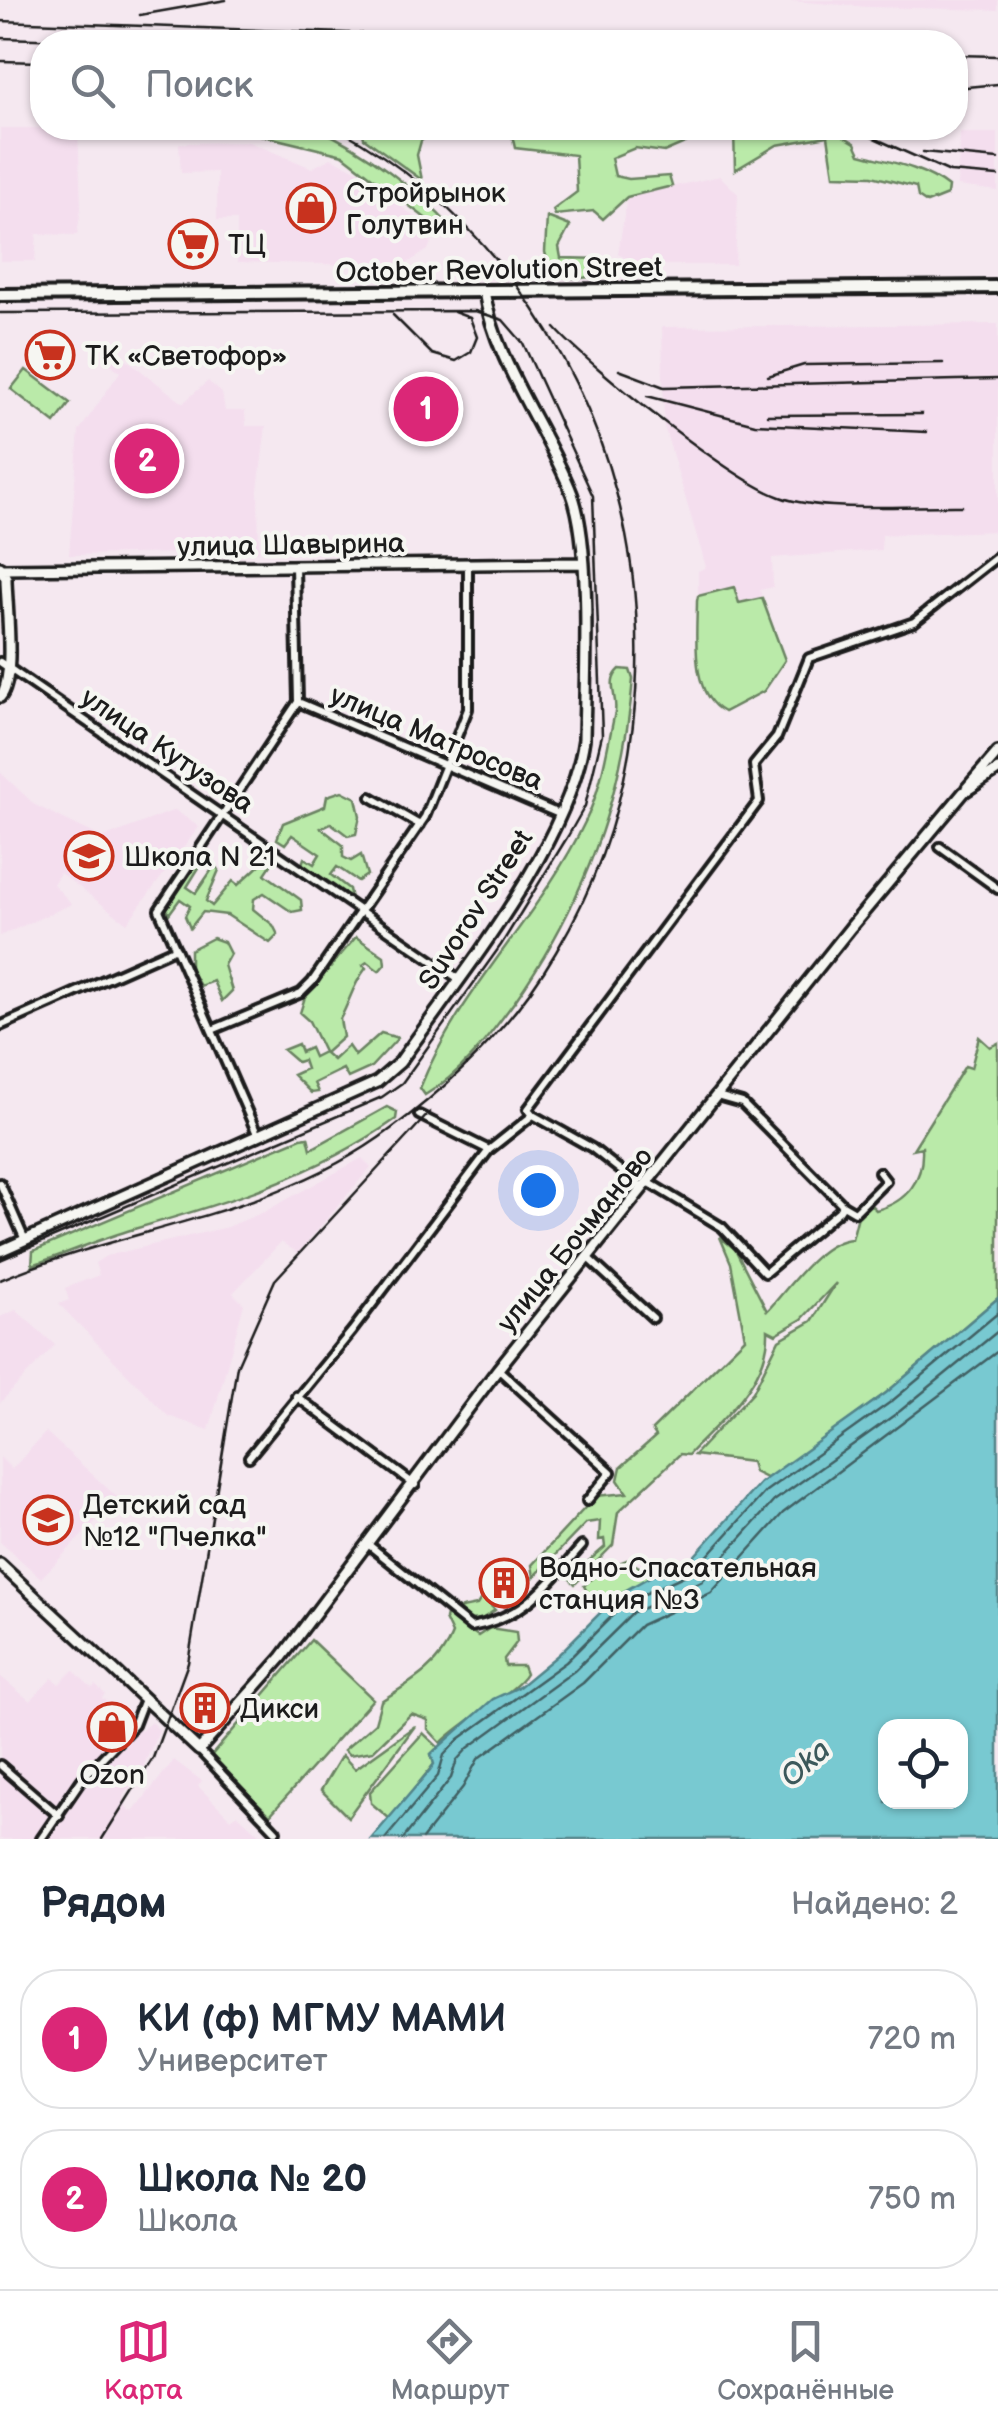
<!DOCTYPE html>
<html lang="ru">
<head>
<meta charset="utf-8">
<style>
  :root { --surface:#fff; --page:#f2f2f3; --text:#1f2937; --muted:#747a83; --line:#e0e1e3; --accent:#db2777 }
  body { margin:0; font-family:"Balsamiq Sans",sans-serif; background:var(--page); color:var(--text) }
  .controls { position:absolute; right:30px; bottom:30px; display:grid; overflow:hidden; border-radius:20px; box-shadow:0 2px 8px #0004 }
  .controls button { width:90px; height:90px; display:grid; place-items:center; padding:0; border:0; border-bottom:2px solid var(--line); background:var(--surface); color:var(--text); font:50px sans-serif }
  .you { position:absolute; left:538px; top:1190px; width:35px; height:35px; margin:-25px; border:8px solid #fff; border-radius:50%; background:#1a73e8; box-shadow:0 0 0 15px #1a73e833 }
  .badge { display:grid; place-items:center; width:65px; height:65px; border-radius:50%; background:var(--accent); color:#fff; font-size:32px; font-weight:700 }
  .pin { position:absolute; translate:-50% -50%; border:5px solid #fff; box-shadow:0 2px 10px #0006 }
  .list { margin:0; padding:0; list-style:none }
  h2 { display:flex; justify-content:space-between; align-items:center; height:130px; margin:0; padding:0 40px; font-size:42px }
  h2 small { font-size:32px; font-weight:400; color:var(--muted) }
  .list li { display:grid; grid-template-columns:65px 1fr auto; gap:30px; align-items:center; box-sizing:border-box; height:140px; margin:0 20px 20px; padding:0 20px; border:2px solid var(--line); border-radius:40px }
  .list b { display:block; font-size:38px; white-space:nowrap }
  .list p { margin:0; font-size:32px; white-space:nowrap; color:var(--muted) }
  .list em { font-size:32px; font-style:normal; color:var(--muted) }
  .icon { flex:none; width:55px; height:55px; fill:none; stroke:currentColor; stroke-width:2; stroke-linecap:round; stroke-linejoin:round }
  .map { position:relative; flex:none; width:998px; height:1839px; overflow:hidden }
  .search { position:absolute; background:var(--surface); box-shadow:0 2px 8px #0004; left:30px; right:30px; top:30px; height:110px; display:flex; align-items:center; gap:25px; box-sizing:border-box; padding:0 35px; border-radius:40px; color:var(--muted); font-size:38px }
  .sheet { height:450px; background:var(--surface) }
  nav { display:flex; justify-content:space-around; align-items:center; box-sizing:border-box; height:140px; border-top:2px solid var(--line); background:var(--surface); font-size:28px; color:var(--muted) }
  nav a { display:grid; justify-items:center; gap:5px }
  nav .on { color:var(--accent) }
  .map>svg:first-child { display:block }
  .built { fill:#f4deee }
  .green { fill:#baeaa9; stroke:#6b8362; stroke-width:2.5 }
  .water { fill:#78c9d1; stroke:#538489; stroke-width:2.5; fill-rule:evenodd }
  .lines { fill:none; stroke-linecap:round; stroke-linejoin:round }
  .shore { stroke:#416164; stroke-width:2.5 }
  .street-casing { stroke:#1c1c1c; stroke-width:14 }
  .secondary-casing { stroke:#1c1c1c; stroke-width:16 }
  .primary-casing { stroke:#1c1c1c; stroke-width:18 }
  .street { stroke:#f6f6f2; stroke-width:6 }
  .secondary { stroke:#f6f6f2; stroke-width:9 }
  .primary { stroke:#f6f6f2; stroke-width:10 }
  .tram { stroke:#1c1c1c; stroke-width:2.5 }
  .rail { stroke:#1c1c1c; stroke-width:2.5 }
  .labels { text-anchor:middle; stroke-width:8; stroke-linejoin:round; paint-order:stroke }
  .poi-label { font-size:28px; fill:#1c1c1c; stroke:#f6f6f2; text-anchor:start }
  .street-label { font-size:28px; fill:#1c1c1c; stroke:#f6f6f2 }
  .water-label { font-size:30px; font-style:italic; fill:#3c595b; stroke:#f6f6f2 }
</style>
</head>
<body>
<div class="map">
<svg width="998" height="1839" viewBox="0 0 998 1839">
  <rect width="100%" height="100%" fill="#f5e8f0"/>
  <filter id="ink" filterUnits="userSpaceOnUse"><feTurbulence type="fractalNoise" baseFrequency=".01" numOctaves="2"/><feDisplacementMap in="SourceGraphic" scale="20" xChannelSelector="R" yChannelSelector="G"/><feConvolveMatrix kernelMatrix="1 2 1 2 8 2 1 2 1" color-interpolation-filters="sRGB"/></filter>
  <g filter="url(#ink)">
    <path class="built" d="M780,0h218v10l-130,-3z
      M0,128h78l3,80 -4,27 -40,-1 -2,27h-35z
      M960,133h38v58l-41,-5z
      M249,142l63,26 19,-10 29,14 70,58 3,8 -5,12 -25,16 -166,-4v-42h-20v-48l-36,1 -2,-30z
      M720,176l18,18 -3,71h-98l-19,-11 9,-57z
      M998,324v207l-116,4 -1,15 -109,8 1,29 -13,3 2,8 -23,5 -6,-16 -35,9v-25l8,-4 -42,-141 -2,-99z
      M114,350l69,53 25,-22 14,12 3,18h20l1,15h20l-8,64 1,62 -190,3 10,-124 41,-59 -14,-12z
      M0,772l35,33 68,33 72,-28 24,17 -72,96 -67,-50 -7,11 19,20 -72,32z
      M362,1158l9,9 -73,86 -17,-11 -48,51 11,11 -35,126 -41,-14 -109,-112 10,-4 -4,-12 34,-13 -4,-12 11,-7 121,-29 37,-15z
      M16,1310l39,35 -55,58v-86z
      M46,1432l72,66 -77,80 -41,-36v-85l12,12z
      M73,1670l19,18 3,-3 10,9 -3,4 39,33 10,-9 8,8 -18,42 -18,24 4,13 6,3 41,-52 28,21 -4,5 33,33 6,-5 27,25h-264v-163l30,25 22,-23 7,6z"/>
    <path class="green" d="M231,128h85c50,22 100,61 137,101l-16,-2 -94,-72z
      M745,128h85l25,15 5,11c30,8 63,13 88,33l-1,8 -20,8 -9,-6 -2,-10 -44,-11 -38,-1 -6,-39 -51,9 -42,25 -1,-41z
      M362,129l67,6 -8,6 -4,14 5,25 -58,-42z
      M574,131l102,7 11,4 -23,10 -29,-4 -24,10 4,18 14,3 40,-3 3,10 -45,11 -24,22 -9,-8 -39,4 -2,-5 24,-18 -2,-37 -60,-7 -3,-13z
      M547,217l23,9 -11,21 2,11 44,1 9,10c-16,10 -45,12 -63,4l-6,-21z
      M26,370l44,33 -15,20 -44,-34z
      M734,587l5,16 23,-5 23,62 -21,31 -40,21c-35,-18 -27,-78 -27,-111l1,-5z
      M620,669l10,1 3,9c-10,119 -49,224 -118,322 -25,34 -52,72 -90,94l-5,-7c39,-98 120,-171 165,-266 17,-35 22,-74 30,-110 3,-17 -10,-29 5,-43z
      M342,791l14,7 4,18 -4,18 -8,2 -17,-13 -10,5 22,17v12l8,4 10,-6 6,20 -9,6 -21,-14 -6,8 18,14 2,10 -49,-35 2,-6 10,6 6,-10 -28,-19 -7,9 -8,-5 6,-16 42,-17 2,-10z
      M203,855l2,3 -18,29 9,6 19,-28 4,5 -13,31 6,5 21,-25 5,4 26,-24 7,4 -6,9 36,26 1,10 -10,2 -28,-19 -10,6 -1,10 20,16 5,10 -8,8 -43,-28 -24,-3 -13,16 -5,-12 5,-10 -10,-7 -11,15 -3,-7z
      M356,937l28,19 1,8 -6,7 -12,-9 -4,3 3,3c-14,18 -16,33 -26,51l3,18 -18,16 8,7 15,-14 7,10 26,-23 17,5 -28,30 -22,10 -5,-9 -29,14 4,9 -7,1 -18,-18 13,-6 -3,-9 -6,2 -14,-12 15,-6 3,8 9,-4 4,9 10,-5 -15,-31 -9,-8 5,-16z
      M213,938l11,4 6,12 -6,11 8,26 -10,10 -9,-20 -13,5 -10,-17v-19z
      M979,1037l11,10 8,-4v255l-112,95 -118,86 -14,-7 -3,-10 -57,-7 59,-63 26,-52 33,-19 24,-38 -34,36 -26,15 -8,-4c2,51 -48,91 -80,125l-8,-1 -62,58 -5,33 -38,39 -9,-9 10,-3 29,-25 -1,-8 -5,1 1,-19 -14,2 -52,54 -2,-12 64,-69 31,-3 -9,-13 3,-13 35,-31 -4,-6 93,-92 -14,-75 -11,-26 15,12 32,62c22,-23 52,-70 85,-72l6,-23 12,-12 6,6c31,-8 48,-30 46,-63l-9,2 52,-83 6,2z
      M387,1107l10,5 -1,7c-81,57 -167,83 -262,110 -35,10 -68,25 -102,36l1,-14 268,-113 7,-1 3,12z
      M627,1560l26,15 -48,32 -15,-10 -6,-11c12,-14 27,-20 43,-26z
      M482,1597l13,13 -13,9 -13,1 -1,9 10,7 12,-8 26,4 1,10 -13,17 1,7h18l3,8c-9,17 -65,48 -85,69l-13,-14v-9l-17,-6 -38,37 -24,4 -5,-5 31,-27 6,-22c27,-17 60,-35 71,-67l-7,-15 2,-8 30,-6z
      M311,1640l62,59 -103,116 -60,-58z
      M415,1726l-67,91 -27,-27 21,-35 13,14z
      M423,1733l15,14 -7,7 3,10 -44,55 -19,-16 -1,-11z"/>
    <path class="water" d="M998,1298v541h-627l59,-69 4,-6 -3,-10 62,-55 26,-12 40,-33 60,-60 34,-19 35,-12 72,-80 126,-90zM886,1726h74v76h-74z"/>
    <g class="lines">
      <path class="shore" d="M385,1839l53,-63 6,-21 15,-16 107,-77 59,-59 69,-32 72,-80 126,-90 106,-88
        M403,1839l48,-61 6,-18 11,-12 106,-77 59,-58 69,-32 72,-80 126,-90 98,-80
        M422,1839l41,-52 15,-28 105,-76 58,-58 70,-32 72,-80 215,-162"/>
      <g class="street-casing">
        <path id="street" d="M0,662l459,317
          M298,702l261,112
          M371,797l49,28
          M940,847l58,42
          M0,1026l176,-78
          M212,1030l89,-37 11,-11 113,-165 43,-108v-145
          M419,1115l70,35 44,-35 59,33 51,40
          M533,1115l-5,-6 231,-308 -5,-36 23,-28 32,-79 105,-36 84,-66
          M258,1136l-99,-226 139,-208 -3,-136
          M648,1182l74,45 43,46 74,-62 4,-6 -101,-102 -25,-7
          M0,1183l25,57
          M843,1205l12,7 31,-31 -7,-9
          M588,1258l65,60
          M498,1369l113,103 -24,29
          M296,1396l119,89
          M249,1457l103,-126 137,-181
          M369,1545l102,82c56,-11 74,-40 111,-81
          M199,1750l77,81
          M0,1765l59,51
          M41,1839l41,-60 52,-54 10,-26"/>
      </g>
      <g class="secondary-casing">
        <path id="secondary" d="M0,567l6,11c0,25 10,103 -6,119
          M2,569l579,-6
          M967,788l31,-36
          M0,1251l377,-169 23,-20c61,-87 169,-217 184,-323 1,-61 8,-191 -12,-245 -26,-67 -77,-131 -88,-203
          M0,1564l199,186 83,-93 216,-288 353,-442 113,-135 34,-22"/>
      </g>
      <g class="primary-casing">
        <path id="primary" d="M0,295l998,-8"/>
      </g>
      <use href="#street" class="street"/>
      <use href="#secondary" class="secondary"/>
      <use href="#primary" class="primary"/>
      <path class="tram" d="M0,313l475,-2 28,9 20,23 70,153 9,239 -17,71 -17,30 -67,109 -99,138 -20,14 -382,163
        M393,315l39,39 24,7 15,-9 6,-15 -7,-19 -16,-6"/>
      <path class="rail" d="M140,15l86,-15
        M0,21l609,21
        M0,38l139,4
        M956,55l42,1
        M0,61l42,1
        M956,88l42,-4
        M852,128l98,44 48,4
        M923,152l75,7
        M555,328c35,39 177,152 225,169 43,16 133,8 182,9
        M619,370l45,17 334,-8
        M768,376l36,-11 139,-2
        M647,396l108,28 172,8
        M767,415l155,-1
        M0,1280c129,-54 276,-64 391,-151 65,-48 124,-107 165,-177 167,-280 68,-665 -219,-824
        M102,1839l51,-81 35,-95 49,-297 38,-86 155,-168"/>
    </g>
  </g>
  <defs>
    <g id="shop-ring" transform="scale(2.5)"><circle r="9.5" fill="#f6f6f2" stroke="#c8321e" stroke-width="1.5"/><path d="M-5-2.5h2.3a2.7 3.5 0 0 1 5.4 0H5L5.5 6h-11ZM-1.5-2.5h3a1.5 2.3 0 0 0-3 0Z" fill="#c8321e"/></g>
    <g id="supermarket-ring" transform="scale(2.5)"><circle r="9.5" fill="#f6f6f2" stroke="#c8321e" stroke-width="1.5"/><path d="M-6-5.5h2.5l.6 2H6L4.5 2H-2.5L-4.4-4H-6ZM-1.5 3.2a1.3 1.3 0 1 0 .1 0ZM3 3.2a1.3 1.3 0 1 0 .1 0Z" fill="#c8321e"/></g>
    <g id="school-ring" transform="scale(2.5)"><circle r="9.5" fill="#f6f6f2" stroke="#c8321e" stroke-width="1.5"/><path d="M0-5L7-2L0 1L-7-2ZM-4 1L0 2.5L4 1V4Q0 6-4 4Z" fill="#c8321e"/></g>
    <g id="building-ring" transform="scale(2.5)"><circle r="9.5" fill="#f6f6f2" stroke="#c8321e" stroke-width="1.5"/><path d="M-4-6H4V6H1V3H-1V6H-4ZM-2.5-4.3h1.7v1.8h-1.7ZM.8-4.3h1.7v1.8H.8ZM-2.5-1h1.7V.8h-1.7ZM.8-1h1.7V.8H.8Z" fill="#c8321e"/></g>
  </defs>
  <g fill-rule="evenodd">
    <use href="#shop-ring" x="311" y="208"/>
    <use href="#supermarket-ring" x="193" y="244"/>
    <use href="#supermarket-ring" x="50" y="355"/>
    <use href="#school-ring" x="89" y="856"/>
    <use href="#school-ring" x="48" y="1520"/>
    <use href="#building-ring" x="504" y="1583"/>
    <use href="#building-ring" x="205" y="1708"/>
    <use href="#shop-ring" x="112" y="1727"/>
  </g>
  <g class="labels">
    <g class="poi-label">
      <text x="346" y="202">Стройрынок<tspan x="346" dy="32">Голутвин</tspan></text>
      <text x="228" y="254">ТЦ</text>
      <text x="85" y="365">ТК «Светофор»</text>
      <text x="124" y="866">Школа N 21</text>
      <text x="83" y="1514">Детский сад<tspan x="83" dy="32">№12 "Пчелка"</tspan></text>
      <text x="539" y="1577">Водно-Спасательная<tspan x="539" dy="32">станция №3</tspan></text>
      <text x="240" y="1718">Дикси</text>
      <text x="112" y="1784" text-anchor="middle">Ozon</text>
    </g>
    <g class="street-label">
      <text transform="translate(499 269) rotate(-1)" y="10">October Revolution Street</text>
      <text transform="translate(291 544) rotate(-1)" y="10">улица Шавырина</text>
      <text transform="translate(437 737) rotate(23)" y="10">улица Матросова</text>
      <text transform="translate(168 750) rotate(34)" y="10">улица Кутузова</text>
      <text transform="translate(475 909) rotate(-57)" y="10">Suvorov Street</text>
      <text transform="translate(574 1239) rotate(-51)" y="10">улица Бочманово</text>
    </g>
    <g class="water-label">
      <text transform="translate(805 1763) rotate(-41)" y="10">Oka</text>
    </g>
  </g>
</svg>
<div class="controls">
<button><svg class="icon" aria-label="locate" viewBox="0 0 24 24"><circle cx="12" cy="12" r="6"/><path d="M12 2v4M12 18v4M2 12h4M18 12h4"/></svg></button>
</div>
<div class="you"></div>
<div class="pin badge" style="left:426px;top:409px">1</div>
<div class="pin badge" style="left:147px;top:461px">2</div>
<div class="search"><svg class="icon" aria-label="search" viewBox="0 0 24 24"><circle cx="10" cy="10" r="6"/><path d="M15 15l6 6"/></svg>Поиск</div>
</div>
<section class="sheet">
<h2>Рядом<small>Найдено: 2</small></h2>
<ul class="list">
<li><span class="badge">1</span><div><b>КИ (ф) МГМУ МАМИ</b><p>Университет</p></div><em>720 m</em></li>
<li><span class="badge">2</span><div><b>Школа № 20</b><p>Школа</p></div><em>750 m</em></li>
</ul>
</section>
<nav>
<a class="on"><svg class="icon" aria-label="map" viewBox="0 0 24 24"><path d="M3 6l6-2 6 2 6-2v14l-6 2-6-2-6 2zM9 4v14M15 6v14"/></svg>Карта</a>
<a><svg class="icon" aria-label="directions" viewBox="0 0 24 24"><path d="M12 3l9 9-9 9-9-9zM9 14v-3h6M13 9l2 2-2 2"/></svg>Маршрут</a>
<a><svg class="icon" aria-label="saved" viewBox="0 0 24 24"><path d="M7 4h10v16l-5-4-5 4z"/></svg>Сохранённые</a>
</nav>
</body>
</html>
